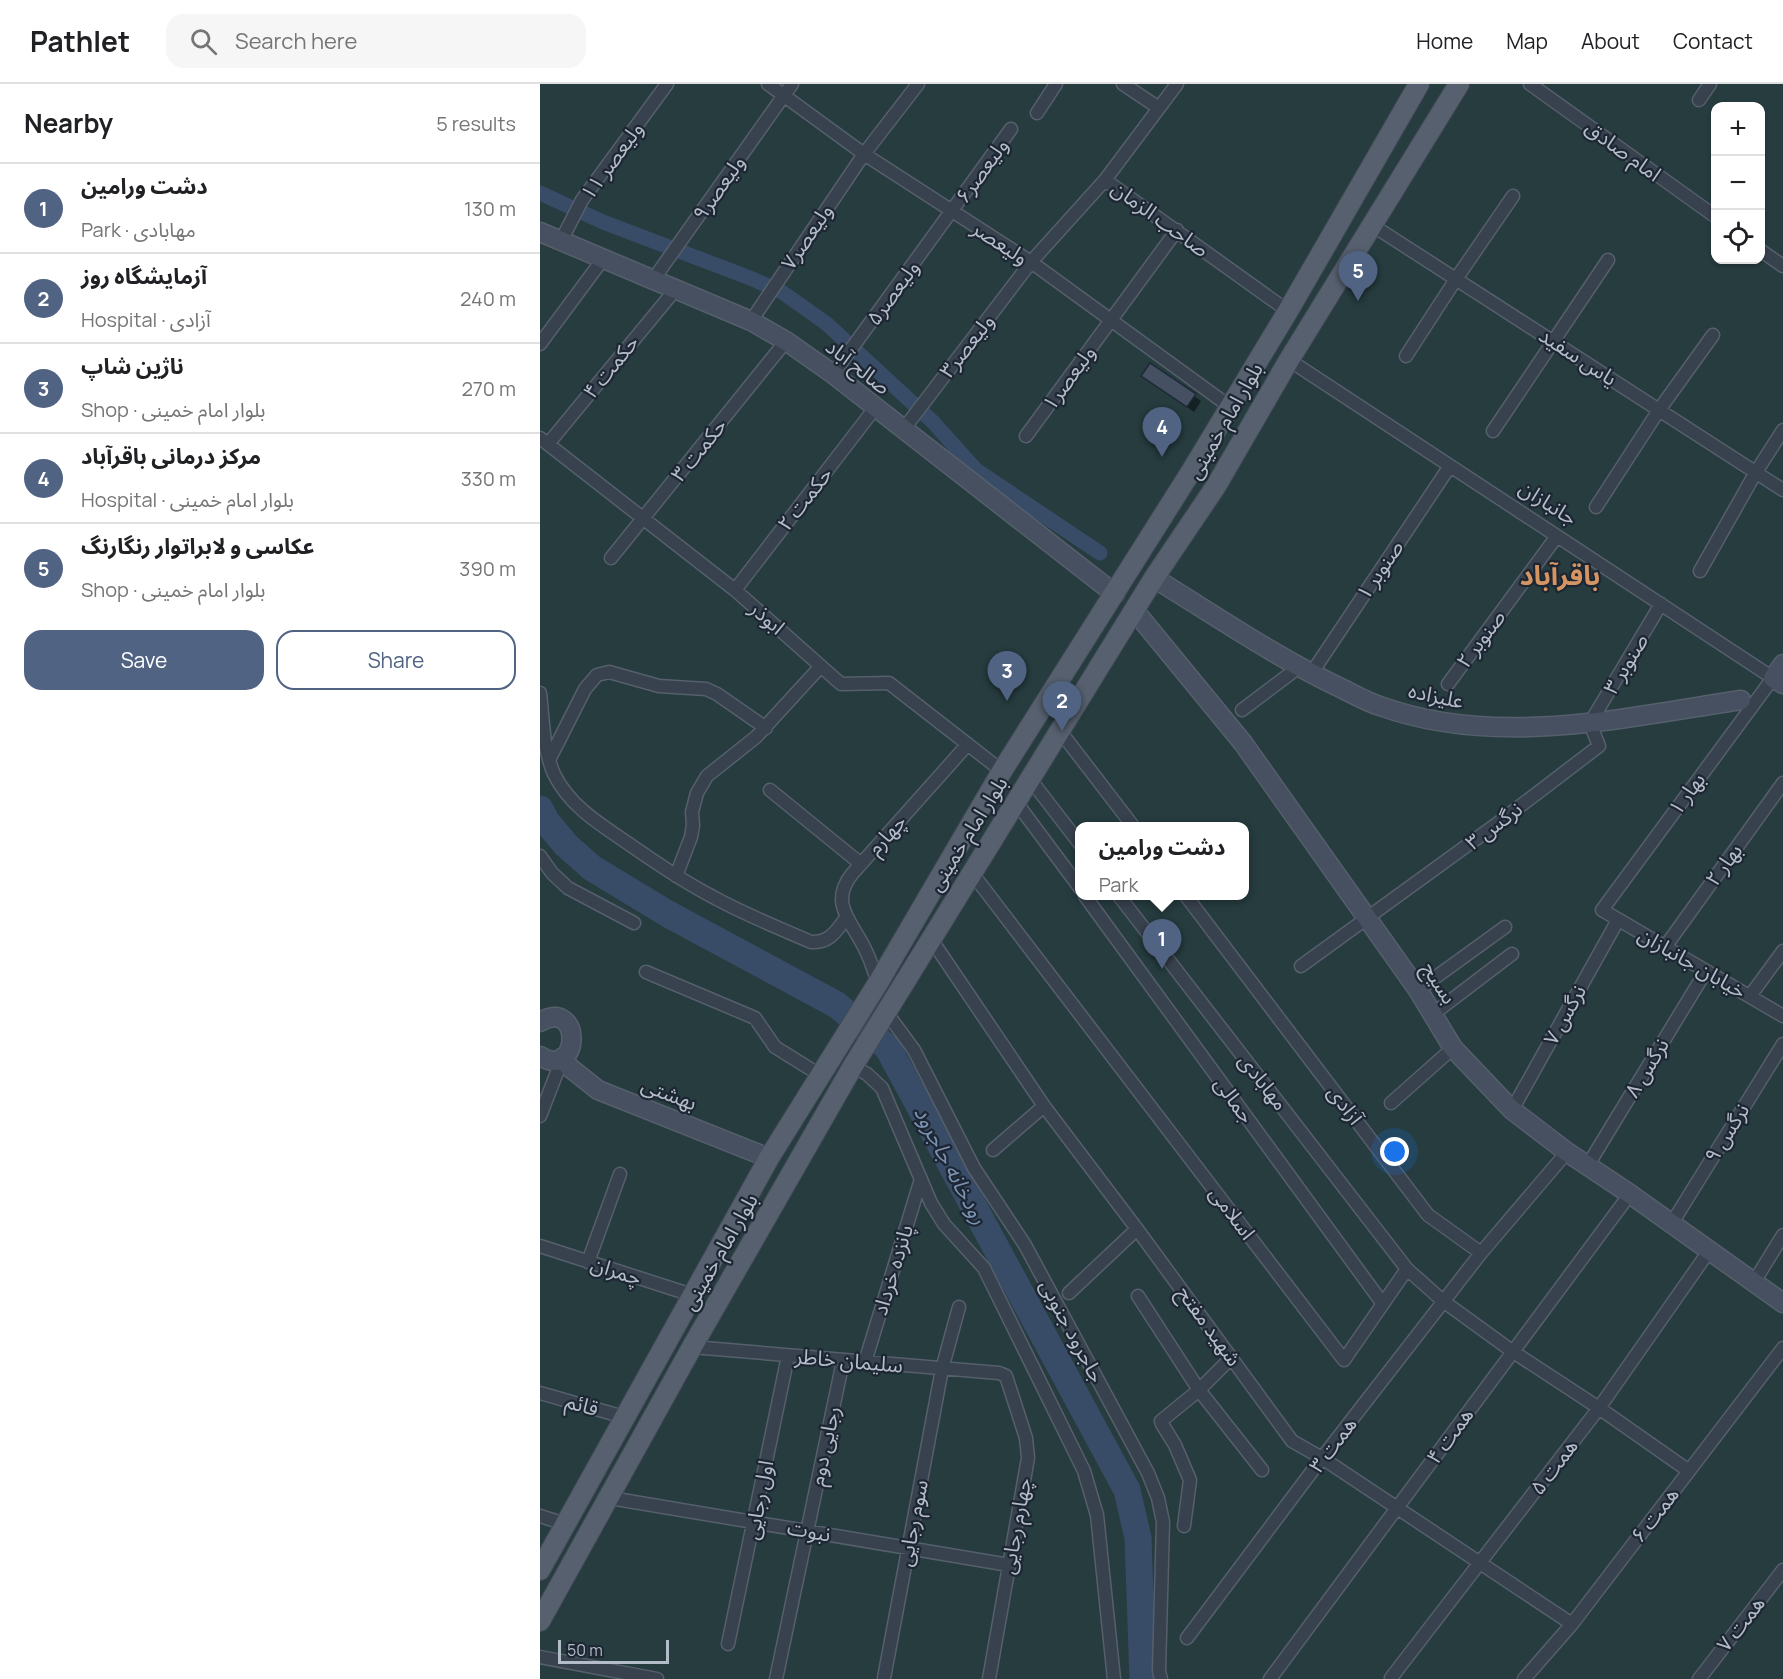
<!DOCTYPE html>
<html lang="en">
<head>
<meta charset="utf-8">
<style>
  :root { --surface:#fff; --page:#f6f6f6; --text:#202124; --muted:#757577; --line:#e0e0e0; --accent:#506383 }
  body { margin:0; font-family:Manrope,"Noto Sans Arabic",sans-serif; background:var(--page); color:var(--text) }
  .controls { position:absolute; right:18px; top:18px; display:grid; overflow:hidden; border-radius:12px; box-shadow:0 2px 4px #0004 }
  .controls button { width:54px; height:54px; display:grid; place-items:center; padding:0; border:0; border-bottom:2px solid var(--line); background:var(--surface); color:var(--text); font:30px sans-serif }
  .scale { position:absolute; left:18px; bottom:15px; width:111px; box-sizing:border-box; padding-left:6px; border:3px solid #b4bcc9; border-top:0; font-size:16px; line-height:21px; white-space:nowrap; color:#b4bcc9; -webkit-text-stroke:4px #1d2633; paint-order:stroke }
  .you { position:absolute; left:855px; top:1068px; width:21px; height:21px; margin:-15px; border:4px solid #fff; border-radius:50%; background:#1a73e8; box-shadow:0 0 0 9px #1a73e833 }
  .badge { display:grid; place-items:center; width:39px; height:39px; border-radius:50%; background:var(--accent); color:#fff; font-size:20px; font-weight:700 }
  .pin { position:absolute; translate:-50% -50px; filter:drop-shadow(0 2px 3px #0008) }
  .pin::after { content:''; position:absolute; top:32px; width:21px; height:18px; background:inherit; clip-path:polygon(0 0,100% 0,50% 100%) }
  .popup { position:absolute; left:535px; top:738px; width:174px; height:78px; box-sizing:border-box; display:grid; place-content:center; border-radius:12px; background:var(--surface); filter:drop-shadow(0 2px 4px #0005); font-size:20px; white-space:nowrap; color:var(--muted) }
  .popup b { font-size:22px; color:var(--text) }
  .popup::after { content:''; position:absolute; left:50%; top:100%; margin-left:-12px; border:12px solid transparent; border-top-color:var(--surface) }
  .list { margin:0; padding:0; list-style:none }
  h2 { display:flex; justify-content:space-between; align-items:center; height:78px; margin:0; padding:0 24px; font-size:26px }
  h2 small { font-size:20px; font-weight:400; color:var(--muted) }
  .list li { display:grid; grid-template-columns:39px 1fr auto; gap:18px; align-items:center; box-sizing:border-box; height:90px; padding:0 24px; border-top:2px solid var(--line) }
  .list b { display:block; font-size:22px; white-space:nowrap }
  .list p { margin:0; font-size:20px; white-space:nowrap; color:var(--muted) }
  .list em { font-size:20px; font-style:normal; color:var(--muted) }
  .actions { display:flex; gap:12px; padding:18px 24px }
  .actions a { flex:1; padding:14px 0; border:2px solid var(--accent); border-radius:18px; text-align:center; font-size:21px; color:var(--accent) }
  .actions .main { background:var(--accent); color:#fff }
  .icon { flex:none; width:33px; height:33px; fill:none; stroke:currentColor; stroke-width:2; stroke-linecap:round; stroke-linejoin:round }
  .map { position:relative; flex:none; width:1243px; height:1595px; overflow:hidden }
  header { display:flex; align-items:center; gap:36px; box-sizing:border-box; height:84px; padding:0 30px; background:var(--surface); border-bottom:2px solid var(--line) }
  header strong { font-size:28px }
  nav { display:flex; gap:33px; margin-inline-start:auto; font-size:21px }
  .search { width:420px; height:54px; background:var(--page); display:flex; align-items:center; gap:15px; box-sizing:border-box; padding:0 21px; border-radius:18px; color:var(--muted); font-size:22px }
  main { display:flex }
  aside { flex:1; background:var(--surface) }
  .map>svg:first-child { display:block }
  .green { fill:#263c3f; fill-rule:evenodd }
  .shadow { fill:#0007 }
  .lines { fill:none; stroke-linecap:round; stroke-linejoin:round }
  .canal { stroke:#394c67; stroke-width:15 }
  .river { stroke:#394c67; stroke-width:27 }
  .building { fill:#455162; stroke:#1f2835; stroke-width:1.5 }
  .street-casing { stroke:#565f6c; stroke-width:15 }
  .secondary-casing { stroke:#565f6c; stroke-width:21 }
  .primary-casing { stroke:#414a57; stroke-width:22 }
  .street { stroke:#38414e; stroke-width:12 }
  .secondary { stroke:#465061; stroke-width:18 }
  .primary { stroke:#56606e; stroke-width:20 }
  .labels { text-anchor:middle; stroke-width:4.5; stroke-linejoin:round; paint-order:stroke }
  .street-label { font-size:21px; fill:#b4bcc9; stroke:#1d2633 }
  .water-label { font-size:22px; font-style:italic; fill:#7c92b1; stroke:#1d2633 }
  .district-label { font-size:27px; font-weight:bold; fill:#d59563; stroke:#1d2633 }
</style>
</head>
<body>
<header>
<strong>Pathlet</strong>
<div class="search"><svg class="icon" aria-label="search" viewBox="0 0 24 24"><circle cx="10" cy="10" r="6"/><path d="M15 15l6 6"/></svg>Search here</div>
<nav><a>Home</a><a>Map</a><a>About</a><a>Contact</a></nav>
</header>
<main>
<aside>
<h2>Nearby<small>5 results</small></h2>
<ul class="list">
<li><span class="badge">1</span><div><b>دشت ورامین</b><p>Park · مهابادی</p></div><em>130 m</em></li>
<li><span class="badge">2</span><div><b>آزمایشگاه روز</b><p>Hospital · آزادی</p></div><em>240 m</em></li>
<li><span class="badge">3</span><div><b>ناژین شاپ</b><p>Shop · بلوار امام خمینی</p></div><em>270 m</em></li>
<li><span class="badge">4</span><div><b>مرکز درمانی باقرآباد</b><p>Hospital · بلوار امام خمینی</p></div><em>330 m</em></li>
<li><span class="badge">5</span><div><b>عکاسی و لابراتوار رنگارنگ</b><p>Shop · بلوار امام خمینی</p></div><em>390 m</em></li>
</ul>
<div class="actions"><a class="main">Save</a><a>Share</a></div>
</aside>
<div class="map">
<svg width="1243" height="1595" viewBox="0 0 1243 1595">
  <rect width="100%" height="100%" fill="#242f3e"/>
  <path class="green" d="M0,0h1243v1595h-1243zM1176,22h44v154h-44zM540,742h164v70h-164z"/>
  <path class="shadow" d="M610,281l51,36 -7,11 -51,-36z"/>
  <g class="lines">
    <path class="canal" d="M0,109l63,29 147,56 32,14 45,32 106,98 43,48 124,83"/>
    <path class="river" d="M0,725l6,12 20,24 26,23 76,46 169,91 51,43 239,442 11,48 5,141"/>
  </g>
  <path class="building" d="M610,279l46,31 -9,13 -46,-31z"/>
  <g class="lines">
    <g class="street-casing">
      <path id="street" d="M228,0l96,70 167,108 198,144
        M583,0l36,24
        M990,0l186,133
        M1159,16l11,-16
        M497,29l19,-29
        M565,96l183,131
        M832,141l411,265
        M21,157l21,-41 85,-116
        M1220,166l23,16
        M113,196l139,-196
        M211,237l113,-167 54,-70
        M0,260l63,-85
        M866,272l50,-77 57,-83
        M749,276l484,318 -171,232 181,106
        M293,290l178,-245
        M363,346l128,-168 74,-82 72,-96
        M953,347l115,-171
        M486,352l151,-206
        M0,354l195,152 106,94 48,-1 113,88
        M8,360l127,-154
        M1056,423l63,-97 54,-75
        M71,474l175,-217
        M1160,487l56,-99 27,-42
        M195,506l140,-182
        M771,590l139,-208
        M908,600l109,-148
        M0,609c3,26 3,56 14,81 15,31 44,49 72,68 29,20 58,40 89,56 31,17 64,30 96,44 19,1 25,-11 35,-24
        M702,626l57,-43
        M520,647l73,95
        M9,676l36,-71 12,-14 12,-3 50,14 47,3 11,5 49,34
        M490,695l50,65
        M230,706l91,74
        M476,718l64,86
        M0,772l12,17 16,15 66,35
        M432,789l372,487 63,-91 36,32 69,50 87,57 90,63
        M136,792l15,-39 2,-12 -1,-13 5,-19 10,-17 49,-39 65,-71
        M545,812l298,408
        M579,812l288,373
        M646,812l242,319 53,38 86,-101
        M391,855l113,167 93,123 155,212 30,17 250,166
        M1125,863l118,-164
        M761,882l197,-143 101,-77 -9,-23 71,-119
        M106,888l109,46 20,29 45,28
        M338,899c-4,-12 -8,-25 -14,-36 -13,-26 -35,-44 -12,-73l116,-130
        M878,906l87,-63
        M1210,912l33,-45
        M346,928l28,38 60,118 51,77 123,228 10,25 5,24 -4,149 2,8
        M893,930l79,-60
        M313,982l14,8 15,14 49,115 13,21 40,44 100,203 13,44 17,164
        M851,1019l62,-55
        M972,1026l106,-190
        M0,1032l23,-59
        M453,1066l51,-44
        M1048,1081l118,-194
        M1132,1139l111,-179
        M0,1162l152,49
        M48,1178l32,-88
        M1214,1198l29,-47
        M529,1209l68,-64
        M598,1212l61,94 63,80
        M152,1263l307,26 7,3 20,62 2,20 -39,221
        M325,1278l56,-183
        M0,1309l84,24
        M70,1414l399,67
        M0,1432l25,8
        M644,1442l6,-46 -15,-35 -13,-21 -1,-3 38,-31 33,-33
        M647,1554l135,-180 159,-205
        M188,1560l60,-288
        M0,1573l117,22
        M344,1594l58,-309 17,-62
        M851,1594l208,-270 110,-157
        M236,1595l67,-318
        M730,1595c121,-161 239,-324 360,-485
        M984,1595l48,-55 211,-276
        M1159,1595l84,-109"/>
    </g>
    <g class="secondary-casing">
      <path id="secondary" d="M0,148l211,89 35,20 47,33 282,220
        M614,494c62,38 123,80 189,111 12,6 24,13 37,17 116,42 243,12 361,-6
        M594,526l109,133 175,247 35,58 59,62 55,42 63,42 153,109
        M1243,580l-10,14 10,6
        M0,938c43,-25 41,59 0,34
        M23,973l6,10 29,23 171,68"/>
    </g>
    <g class="primary-casing">
      <path id="primary" d="M0,1486l229,-412 109,-175 124,-212 190,-301 96,-159 131,-227
        M0,1537l152,-274 161,-281 301,-488 62,-92 73,-126 170,-276"/>
    </g>
    <use href="#street" class="street"/>
    <use href="#secondary" class="secondary"/>
    <use href="#primary" class="primary"/>
  </g>
  <g class="labels">
    <g class="street-label">
      <text transform="translate(1083 67) rotate(36)" y="7">امام صادق</text>
      <text transform="translate(72 77) rotate(-54)" y="7">ولیعصر ۱۱</text>
      <text transform="translate(442 87) rotate(-54)" y="7">ولیعصر۶</text>
      <text transform="translate(179 104) rotate(-55)" y="7">ولیعصر۹</text>
      <text transform="translate(620 135) rotate(36)" y="7">صاحب الزمان</text>
      <text transform="translate(267 153) rotate(-56)" y="7">ولیعصر۷</text>
      <text transform="translate(460 159) rotate(33)" y="7">ولیعصر</text>
      <text transform="translate(353 209) rotate(-54)" y="7">ولیعصر۵</text>
      <text transform="translate(427 262) rotate(-52)" y="7">ولیعصر۳</text>
      <text transform="translate(1038 273) rotate(33)" y="7">یاس سفید</text>
      <text transform="translate(71 283) rotate(-51)" y="7">حکمت ۴</text>
      <text transform="translate(318 283) rotate(38)" y="7">صالح آباد</text>
      <text transform="translate(529 294) rotate(-54)" y="7">ولیعصر۱</text>
      <text transform="translate(685 337) rotate(-60)" y="7">بلوار امام خمینی</text>
      <text transform="translate(159 366) rotate(-51)" y="7">حکمت ۳</text>
      <text transform="translate(265 415) rotate(-52)" y="7">حکمت ۲</text>
      <text transform="translate(1008 419) rotate(33)" y="7">جانبازان</text>
      <text transform="translate(840 486) rotate(-56)" y="7">صنوبر ۱</text>
      <text transform="translate(227 534) rotate(41)" y="7">ابوذر</text>
      <text transform="translate(941 555) rotate(-53)" y="7">صنوبر ۲</text>
      <text transform="translate(1086 580) rotate(-59)" y="7">صنوبر ۳</text>
      <text transform="translate(896 612) rotate(12)" y="7">علیزاده</text>
      <text transform="translate(1147 710) rotate(-54)" y="7">بهار ۱</text>
      <text transform="translate(954 742) rotate(-37)" y="7">نرگس ۳</text>
      <text transform="translate(428 750) rotate(-58)" y="7">بلوار امام خمینی</text>
      <text transform="translate(347 751) rotate(-48)" y="7">چهارم</text>
      <text transform="translate(1184 781) rotate(-54)" y="7">بهار ۲</text>
      <text transform="translate(1152 879) rotate(30)" y="7">خیابان جانبازان</text>
      <text transform="translate(899 899) rotate(57)" y="7">بسیج</text>
      <text transform="translate(1025 931) rotate(-61)" y="7">نرگس ۷</text>
      <text transform="translate(1107 984) rotate(-59)" y="7">نرگس ۸</text>
      <text transform="translate(723 998) rotate(52)" y="7">مهابادی</text>
      <text transform="translate(129 1010) rotate(21)" y="7">بهشتی</text>
      <text transform="translate(694 1016) rotate(54)" y="7">جمالی</text>
      <text transform="translate(805 1021) rotate(53)" y="7">آزادی</text>
      <text transform="translate(1187 1049) rotate(-58)" y="7">نرگس ۹</text>
      <text transform="translate(692 1129) rotate(53)" y="7">اسلامی</text>
      <text transform="translate(180 1168) rotate(-60)" y="7">بلوار امام خمینی</text>
      <text transform="translate(353 1186) rotate(-73)" y="7">پانزده خرداد</text>
      <text transform="translate(76 1187) rotate(18)" y="7">چمران</text>
      <text transform="translate(669 1242) rotate(54)" y="7">شهید مفتح</text>
      <text transform="translate(532 1247) rotate(62)" y="7">جاجرود جنوبی</text>
      <text transform="translate(309 1277) rotate(5)" y="7">سلیمان خاطر</text>
      <text transform="translate(42 1321) rotate(16)" y="7">قائم</text>
      <text transform="translate(910 1352) rotate(-54)" y="7">همت ۴</text>
      <text transform="translate(793 1361) rotate(-53)" y="7">همت ۳</text>
      <text transform="translate(285 1362) rotate(-78)" y="7">رجایی دوم</text>
      <text transform="translate(1014 1383) rotate(-53)" y="7">همت ۵</text>
      <text transform="translate(219 1416) rotate(-79)" y="7">اول رجایی</text>
      <text transform="translate(1115 1431) rotate(-52)" y="7">همت ۶</text>
      <text transform="translate(373 1439) rotate(-79)" y="7">سوم رجایی</text>
      <text transform="translate(476 1442) rotate(-80)" y="7">چهارم رجایی</text>
      <text transform="translate(269 1447) rotate(10)" y="7">نبوت</text>
      <text transform="translate(1201 1540) rotate(-52)" y="7">همت ۷</text>
    </g>
    <g class="water-label">
      <text transform="translate(411 1081) rotate(62)" y="8">رودخانه جاجرود</text>
    </g>
    <g class="district-label">
      <text x="1020" y="501">باقرآباد</text>
    </g>
  </g>
</svg>
<div class="controls">
<button>+</button>
<button>−</button>
<button><svg class="icon" aria-label="locate" viewBox="0 0 24 24"><circle cx="12" cy="12" r="6"/><path d="M12 2v4M12 18v4M2 12h4M18 12h4"/></svg></button>
</div>
<div class="scale">50 m</div>
<div class="you"></div>
<div class="pin badge" style="left:622px;top:885px">1</div>
<div class="popup"><b>دشت ورامین</b>Park</div>
<div class="pin badge" style="left:522px;top:647px">2</div>
<div class="pin badge" style="left:467px;top:617px">3</div>
<div class="pin badge" style="left:622px;top:373px">4</div>
<div class="pin badge" style="left:818px;top:217px">5</div>
</div>
</main>
</body>
</html>
